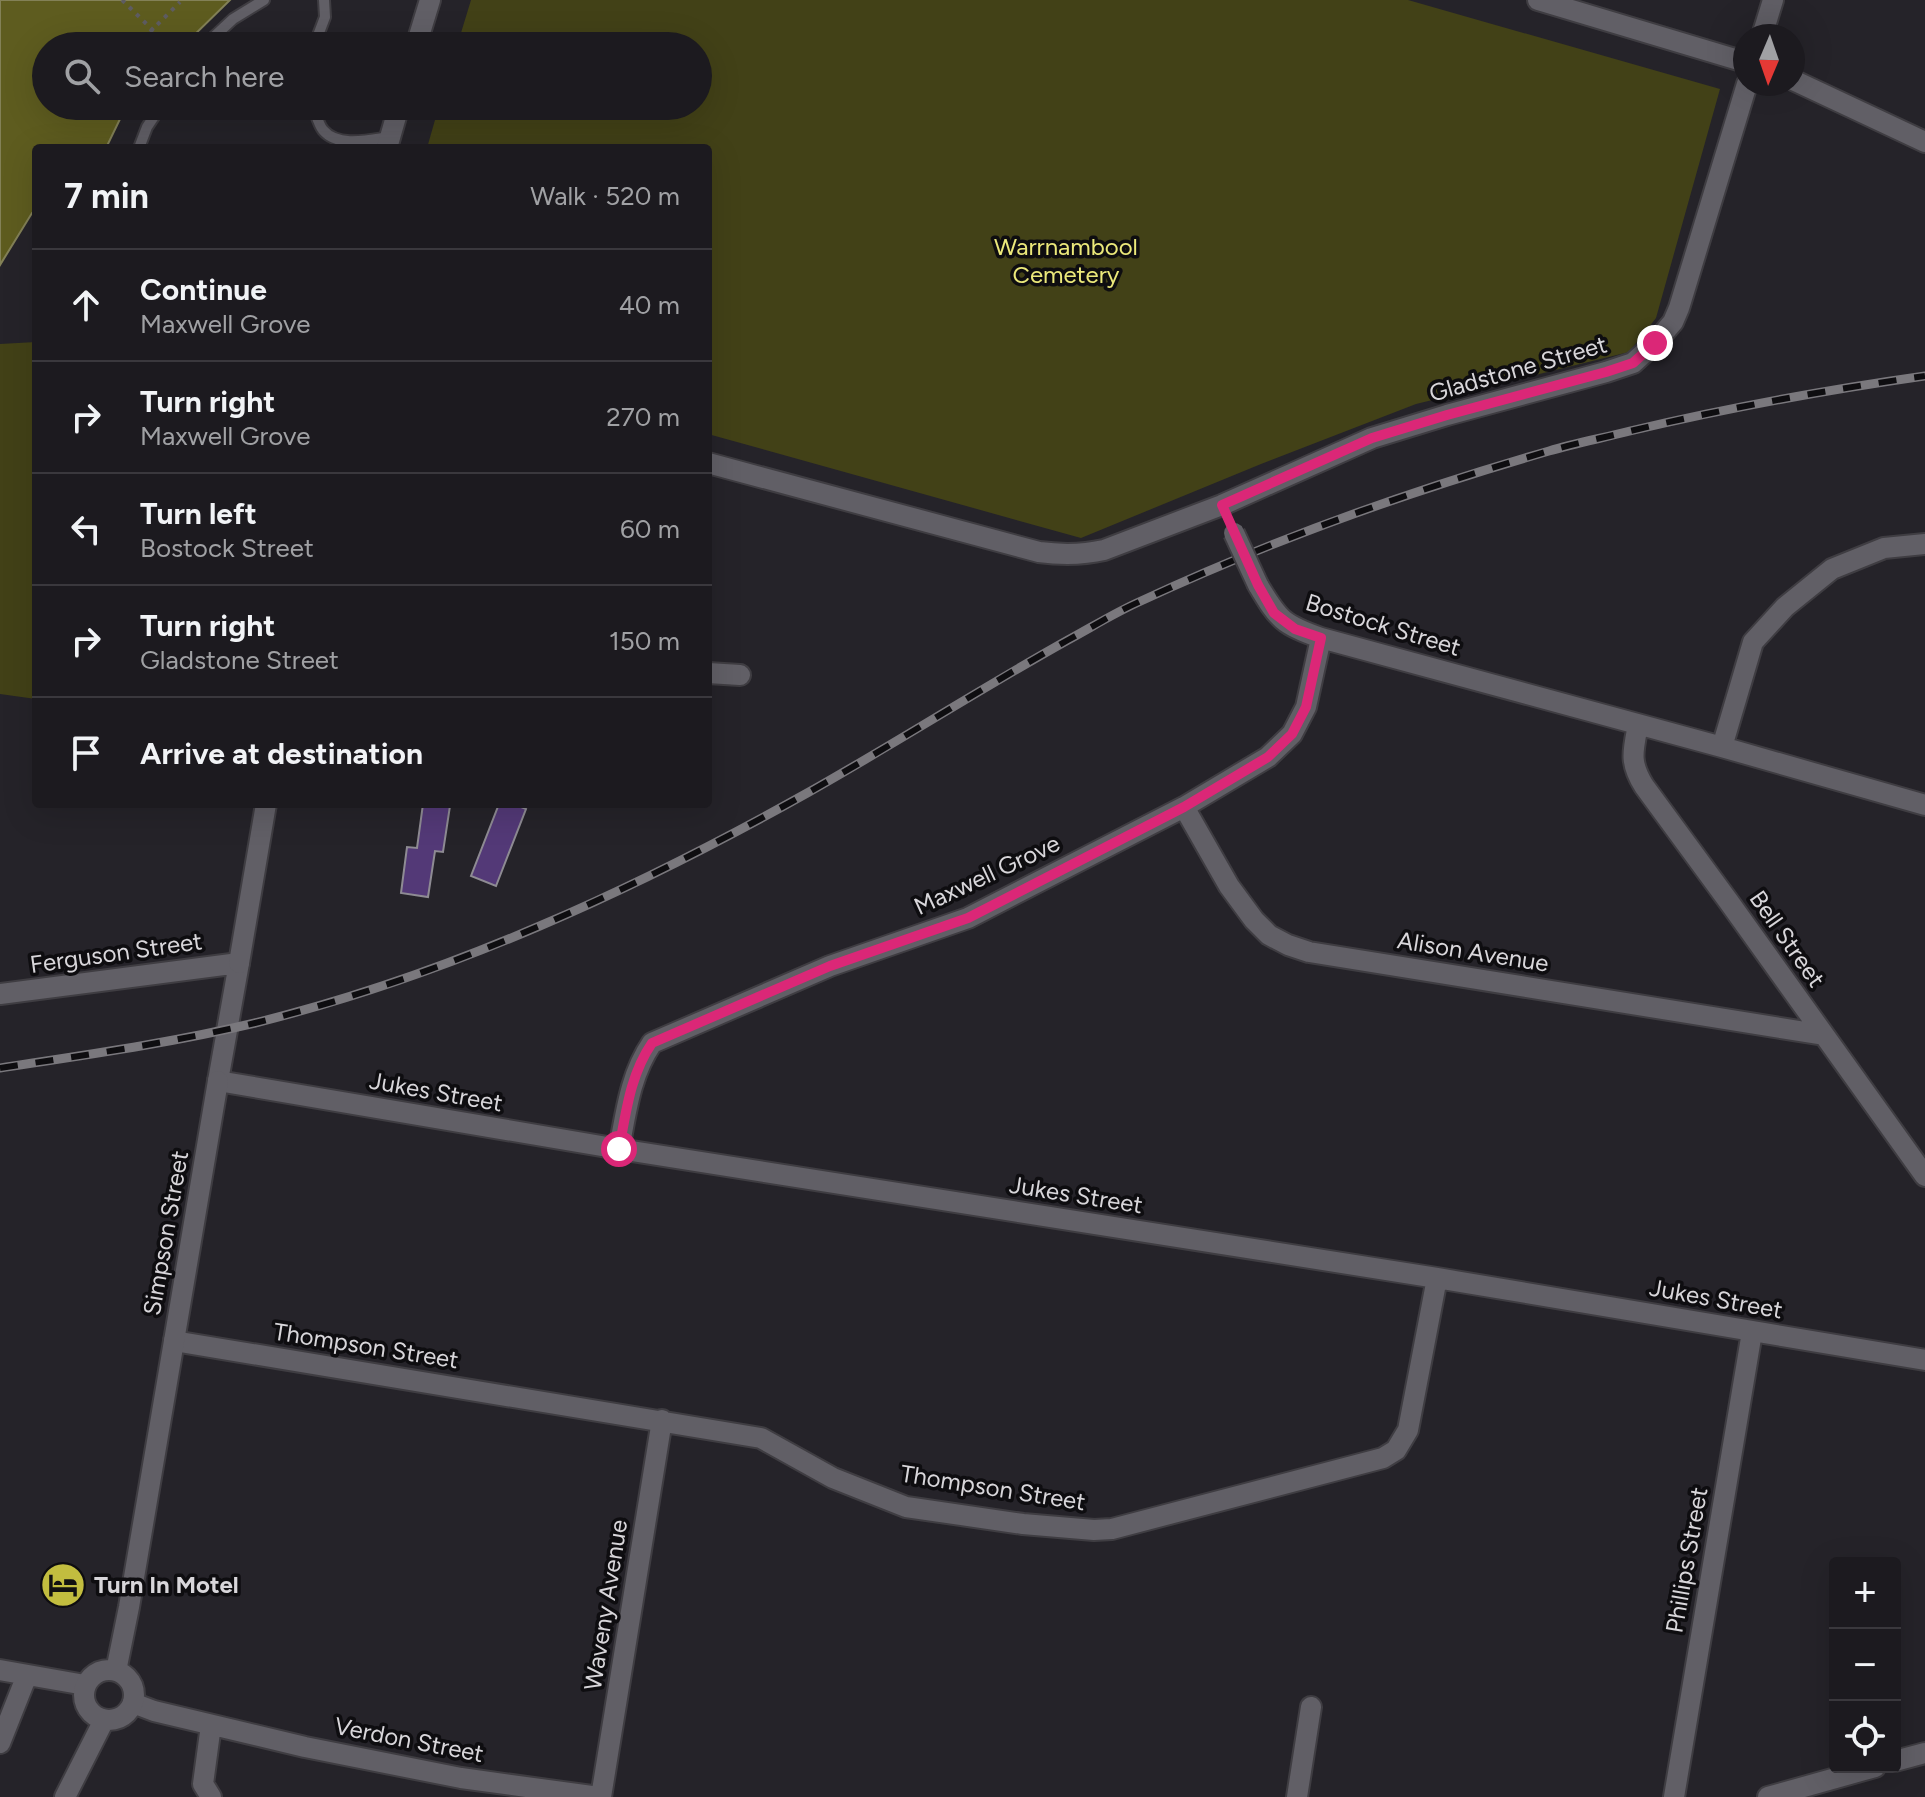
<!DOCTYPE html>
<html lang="en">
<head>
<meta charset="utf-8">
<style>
  :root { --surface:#1c1a1f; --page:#29272c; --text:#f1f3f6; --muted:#a0a1a4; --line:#3a383d }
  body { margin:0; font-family:Figtree,sans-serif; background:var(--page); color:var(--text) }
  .controls { position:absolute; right:24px; bottom:24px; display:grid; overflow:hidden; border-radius:8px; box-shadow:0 8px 32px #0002 }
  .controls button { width:72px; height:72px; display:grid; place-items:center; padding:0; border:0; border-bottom:2px solid var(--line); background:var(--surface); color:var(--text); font:40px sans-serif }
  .compass { position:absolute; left:1733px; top:24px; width:72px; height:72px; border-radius:50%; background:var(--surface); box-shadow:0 8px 32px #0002; rotate:182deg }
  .stop { position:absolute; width:24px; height:24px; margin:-18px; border:6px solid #db2777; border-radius:50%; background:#fff }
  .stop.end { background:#db2777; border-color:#fff; box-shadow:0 2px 8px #0008 }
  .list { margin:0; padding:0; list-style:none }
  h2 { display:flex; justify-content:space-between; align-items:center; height:104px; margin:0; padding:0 32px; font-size:34px }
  h2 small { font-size:26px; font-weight:400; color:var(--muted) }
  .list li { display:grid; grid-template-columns:52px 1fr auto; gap:24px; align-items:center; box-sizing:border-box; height:112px; padding:0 32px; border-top:2px solid var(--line) }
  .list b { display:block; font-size:30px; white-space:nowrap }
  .list p { margin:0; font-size:26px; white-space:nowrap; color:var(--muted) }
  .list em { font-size:26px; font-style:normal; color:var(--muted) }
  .icon { flex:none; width:44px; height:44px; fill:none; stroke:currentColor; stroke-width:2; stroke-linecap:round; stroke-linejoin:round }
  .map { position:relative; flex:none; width:1925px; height:1797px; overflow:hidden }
  .search { position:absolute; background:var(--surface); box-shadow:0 8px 32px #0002; left:32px; top:32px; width:680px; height:88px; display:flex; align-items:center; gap:20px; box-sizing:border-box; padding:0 28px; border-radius:44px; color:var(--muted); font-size:30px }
  .panel { position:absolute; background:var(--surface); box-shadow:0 8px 32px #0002; left:32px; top:144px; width:680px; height:664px; border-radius:8px }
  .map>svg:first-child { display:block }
  .green { fill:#424117 }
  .water { fill:#5e5c1f; stroke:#838157; stroke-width:2 }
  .building { fill:#533977; stroke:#8e8b93; stroke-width:2 }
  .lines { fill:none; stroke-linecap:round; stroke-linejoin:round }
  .lane-casing { stroke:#3f3d42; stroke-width:14 }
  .street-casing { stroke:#3f3d42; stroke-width:24 }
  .secondary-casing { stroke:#3f3d42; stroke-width:24 }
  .path { stroke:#5e5c61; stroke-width:4; stroke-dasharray:4 6; stroke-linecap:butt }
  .lane { stroke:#615f66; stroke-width:10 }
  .street { stroke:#615f66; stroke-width:20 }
  .secondary { stroke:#615f66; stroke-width:20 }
  .rail-casing { stroke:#7a787d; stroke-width:9 }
  .rail { stroke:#0e0d10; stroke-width:6; stroke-dasharray:18; stroke-linecap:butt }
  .street-bridge-casing { stroke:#3f3d42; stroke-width:24; stroke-linecap:butt }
  .street-bridge { stroke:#615f66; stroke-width:20 }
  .route { stroke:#db2777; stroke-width:10 }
  .labels { text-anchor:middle; stroke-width:7; stroke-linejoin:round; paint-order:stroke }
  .park-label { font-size:24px; fill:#ebe87a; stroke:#0e0d10 }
  .street-label { font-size:24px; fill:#d8d6da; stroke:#0e0d10 }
  .poi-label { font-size:24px; font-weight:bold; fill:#d8d6da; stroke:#0e0d10; text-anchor:start }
</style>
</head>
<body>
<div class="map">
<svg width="1925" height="1797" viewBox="0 0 1925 1797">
  <rect width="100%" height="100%" fill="#252329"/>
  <path class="green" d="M471,0h937l312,89 -64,229 -27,34 -213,52 -155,60 -180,74 -373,-104v-286h-281l12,-42h259v-60h-241z
    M36,342v357l-36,-5v-350z"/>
  <path class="water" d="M0,0h230l-47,46h-137v60h73l3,9 -16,33h-70v61l-4,4 -32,52z"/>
  <path class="building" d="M423,804l27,2 -7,46 -8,-1 -7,46 -27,-4 6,-46 10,1z
    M499,804h15l12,5 -30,77 -25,-10z"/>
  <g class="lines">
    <g class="lane-casing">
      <path id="lane" d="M204,46l29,-27 31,-19
        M314,46l11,-29 -1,-17
        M313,106c3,7 5,18 10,24 15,18 46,10 67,7
        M139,148l8,-21 14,-21"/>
    </g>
    <g class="street-casing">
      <path id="street" d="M1762,36l11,-36
        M708,463l331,89c23,3 43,3 65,-2l118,-45 150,-67 75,-23 159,-43 27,-9 22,-20 18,-21 6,-14 68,-224
        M1258,585c20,34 25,40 63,53l401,109 203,58
        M708,673l32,2
        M1638,725c-5,26 -9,37 6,61l85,116 196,274
        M1722,747l31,-105 32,-35 47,-38 52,-21 41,-4
        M1184,807l45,79 25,34 15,15 19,10 21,7 515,83
        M0,994l239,-31 -21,118 401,68 818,129 488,82
        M619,1149c7,-36 11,-74 33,-106l178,-77 138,-48 216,-111 84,-50 24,-23 14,-27 15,-69
        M174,1341l587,97 72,40 73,29 117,17 71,6 18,-1 271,-71 13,-8 12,-20 29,-152
        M0,1670l85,15
        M133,1703l21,8 151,36 156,31 138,19
        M211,1725l-8,59 8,13
        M0,1743l27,-68
        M1895,1761l30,-8
        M601,1797l61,-377
        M1297,1797l14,-90
        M1674,1797l78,-465
        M1768,1797l107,-30"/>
    </g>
    <g class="secondary-casing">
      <path id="secondary" d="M1538,0l207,62
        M416,46l14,-46
        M1793,80l132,62
        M387,148l12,-42
        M239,963l27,-159
        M84 1695a25 25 0 1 1 50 0a25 25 0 1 1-50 0Z
        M116,1671l13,-64 89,-526
        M65,1797l39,-77"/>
    </g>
    <path class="path" d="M122,0l47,46
      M136,46l44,-44"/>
    <use href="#lane" class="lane"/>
    <use href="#street" class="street"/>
    <use href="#secondary" class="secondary"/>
    <g class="rail-casing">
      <path id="rail" d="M0,1068c85,-13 171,-25 255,-45 194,-48 379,-133 554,-231 87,-49 171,-103 259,-152 24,-13 48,-28 73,-39 131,-61 269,-110 408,-150 27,-8 54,-13 81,-20 97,-23 196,-41 295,-55"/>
    </g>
    <use href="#rail" class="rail"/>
    <g class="street-bridge-casing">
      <path id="street-bridge" d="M1234,533l24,52"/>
    </g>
    <use href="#street-bridge" class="street-bridge"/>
  </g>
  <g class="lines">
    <path class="route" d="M619,1149c7,-36 11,-74 33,-106l178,-77 138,-48 216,-111 84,-50 24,-23 14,-27 15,-69 -26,-9 -21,-16 -16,-28 -36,-80 150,-67 75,-23 159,-43 27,-9 22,-20"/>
  </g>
  <defs>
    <g id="hotel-disc" transform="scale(2.3)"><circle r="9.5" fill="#c2bd3f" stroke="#0e0d10"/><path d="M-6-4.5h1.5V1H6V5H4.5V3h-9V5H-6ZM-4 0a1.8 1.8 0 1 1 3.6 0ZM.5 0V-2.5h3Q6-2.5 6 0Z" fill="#111"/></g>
  </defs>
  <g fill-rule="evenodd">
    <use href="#hotel-disc" x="63" y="1585"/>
  </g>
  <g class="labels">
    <g class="park-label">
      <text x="1066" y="255">Warrnambool<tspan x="1066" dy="28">Cemetery</tspan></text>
    </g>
    <g class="street-label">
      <text transform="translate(1518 369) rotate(-16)" y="8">Gladstone Street</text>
      <text transform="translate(1383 625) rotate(17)" y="8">Bostock Street</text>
      <text transform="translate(987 875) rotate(-25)" y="8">Maxwell Grove</text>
      <text transform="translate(1787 939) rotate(55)" y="8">Bell Street</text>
      <text transform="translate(1473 952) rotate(9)" y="8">Alison Avenue</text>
      <text transform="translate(116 953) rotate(-8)" y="8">Ferguson Street</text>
      <text transform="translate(436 1092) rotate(10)" y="8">Jukes Street</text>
      <text transform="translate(1076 1195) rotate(9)" y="8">Jukes Street</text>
      <text transform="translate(166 1233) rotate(-80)" y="8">Simpson Street</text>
      <text transform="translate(1716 1299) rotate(10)" y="8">Jukes Street</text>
      <text transform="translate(366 1346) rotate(9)" y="8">Thompson Street</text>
      <text transform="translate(993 1488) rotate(9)" y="8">Thompson Street</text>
      <text transform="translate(1687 1560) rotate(-80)" y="8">Phillips Street</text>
      <text transform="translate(606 1605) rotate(-81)" y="8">Waveny Avenue</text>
      <text transform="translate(409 1740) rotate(11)" y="8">Verdon Street</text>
    </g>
    <g class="poi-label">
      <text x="94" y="1593">Turn In Motel</text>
    </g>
  </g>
</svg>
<div class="controls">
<button>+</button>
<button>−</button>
<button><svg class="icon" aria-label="locate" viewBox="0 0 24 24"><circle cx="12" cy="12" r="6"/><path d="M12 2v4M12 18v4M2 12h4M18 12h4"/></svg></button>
</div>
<svg class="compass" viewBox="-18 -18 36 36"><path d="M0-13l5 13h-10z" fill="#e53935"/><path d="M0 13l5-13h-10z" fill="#a0a1a4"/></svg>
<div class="stop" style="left:619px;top:1149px"></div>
<div class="stop end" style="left:1655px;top:343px"></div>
<div class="search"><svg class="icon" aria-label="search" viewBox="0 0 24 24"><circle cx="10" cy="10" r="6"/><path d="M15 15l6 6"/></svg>Search here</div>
<section class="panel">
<h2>7 min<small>Walk · 520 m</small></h2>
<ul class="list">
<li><svg class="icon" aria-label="ahead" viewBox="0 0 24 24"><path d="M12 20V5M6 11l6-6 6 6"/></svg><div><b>Continue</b><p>Maxwell Grove</p></div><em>40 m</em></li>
<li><svg class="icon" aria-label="right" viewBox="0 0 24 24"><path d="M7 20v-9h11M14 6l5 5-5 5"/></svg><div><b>Turn right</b><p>Maxwell Grove</p></div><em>270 m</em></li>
<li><svg class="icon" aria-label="left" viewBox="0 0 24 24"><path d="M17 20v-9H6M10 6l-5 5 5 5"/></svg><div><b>Turn left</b><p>Bostock Street</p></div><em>60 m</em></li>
<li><svg class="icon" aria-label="right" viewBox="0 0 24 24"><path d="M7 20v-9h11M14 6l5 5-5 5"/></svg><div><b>Turn right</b><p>Gladstone Street</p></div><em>150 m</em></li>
<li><svg class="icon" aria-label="arrive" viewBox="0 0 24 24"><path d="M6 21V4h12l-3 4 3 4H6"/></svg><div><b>Arrive at destination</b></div></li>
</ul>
</section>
</div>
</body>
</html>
